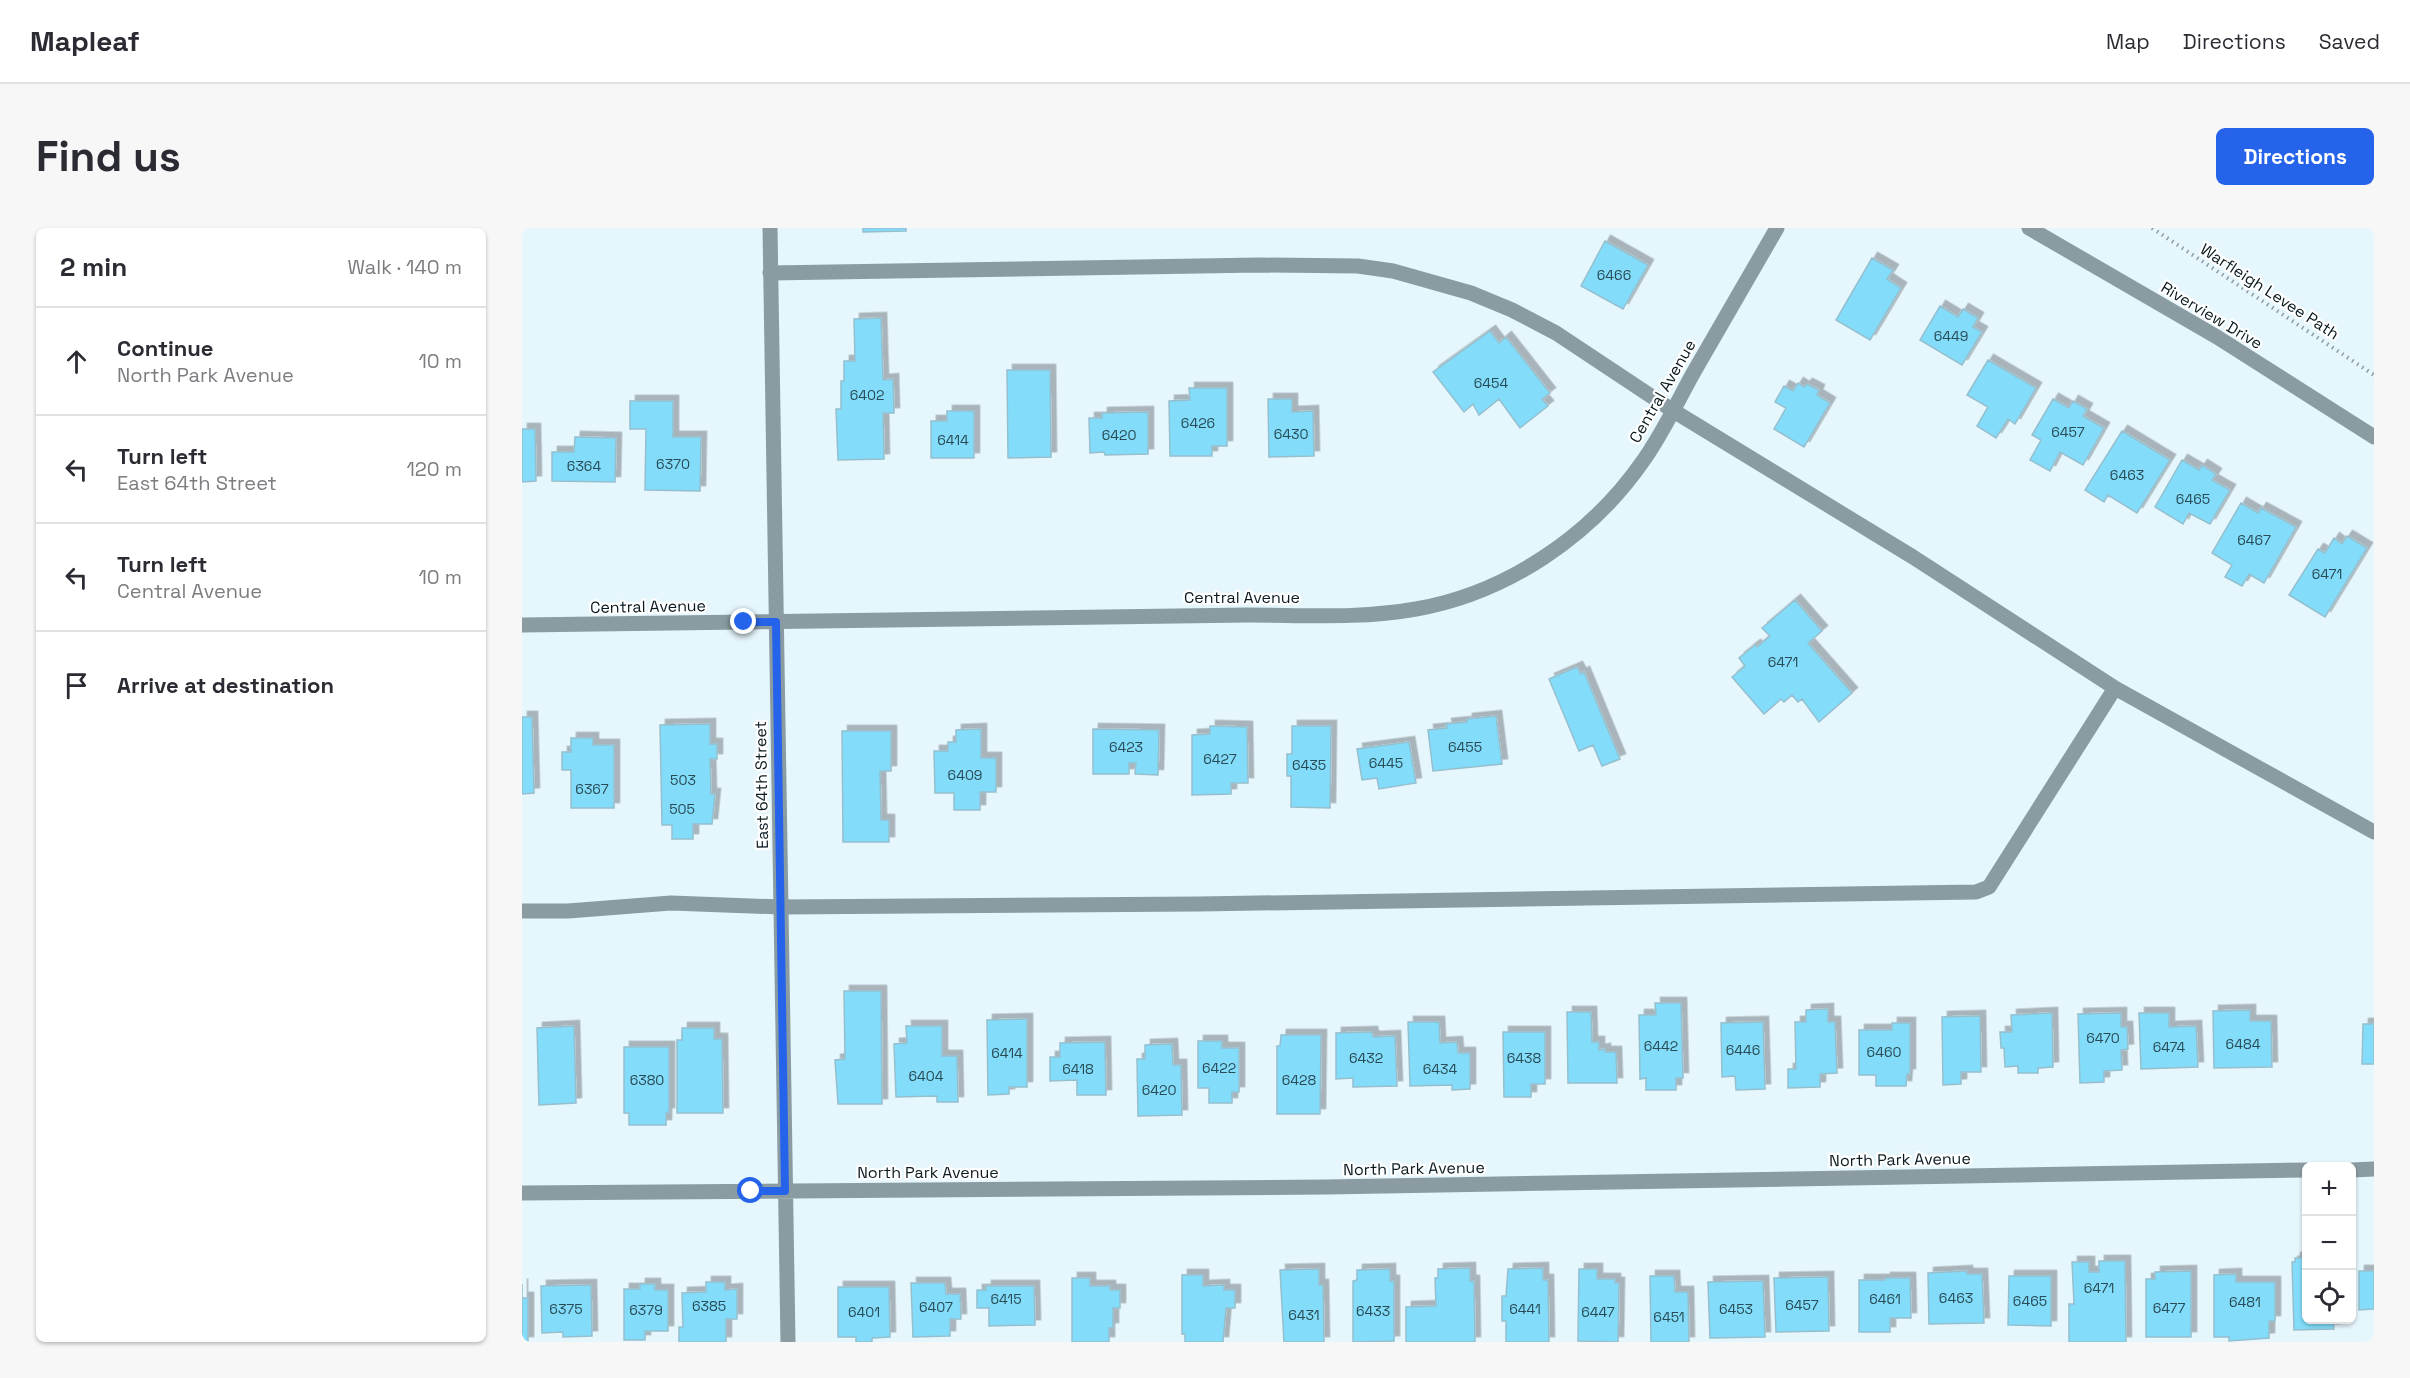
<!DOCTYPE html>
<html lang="en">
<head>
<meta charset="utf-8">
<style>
  :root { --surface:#fff; --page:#f7f7f7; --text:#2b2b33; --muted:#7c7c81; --line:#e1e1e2; --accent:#2563eb }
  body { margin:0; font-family:"Space Grotesk",sans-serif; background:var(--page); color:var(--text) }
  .controls { position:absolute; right:18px; bottom:18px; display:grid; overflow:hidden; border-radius:9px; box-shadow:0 2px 4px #0004 }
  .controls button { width:54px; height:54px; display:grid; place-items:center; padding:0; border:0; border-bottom:2px solid var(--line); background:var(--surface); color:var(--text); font:30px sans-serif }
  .stop { position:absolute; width:18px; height:18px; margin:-14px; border:4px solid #2563eb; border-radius:50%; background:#fff }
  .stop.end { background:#2563eb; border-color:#fff; box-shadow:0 2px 6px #0008 }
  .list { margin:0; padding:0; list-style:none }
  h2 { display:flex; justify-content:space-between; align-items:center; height:78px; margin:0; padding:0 24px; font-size:26px }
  h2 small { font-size:20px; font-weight:400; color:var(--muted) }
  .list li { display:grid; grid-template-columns:39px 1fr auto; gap:18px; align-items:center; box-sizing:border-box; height:108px; padding:0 24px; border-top:2px solid var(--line) }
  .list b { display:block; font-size:22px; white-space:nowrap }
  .list p { margin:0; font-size:20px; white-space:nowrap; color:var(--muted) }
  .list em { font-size:20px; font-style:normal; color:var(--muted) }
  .icon { flex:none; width:33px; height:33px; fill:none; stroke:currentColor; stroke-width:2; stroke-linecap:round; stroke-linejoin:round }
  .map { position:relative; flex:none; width:1852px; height:1114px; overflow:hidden; border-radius:9px }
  header { display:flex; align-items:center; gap:36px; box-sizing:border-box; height:84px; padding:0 30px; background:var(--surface); border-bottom:2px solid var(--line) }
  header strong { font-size:28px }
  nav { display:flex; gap:33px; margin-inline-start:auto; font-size:21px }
  .intro { display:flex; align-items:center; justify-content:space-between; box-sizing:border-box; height:144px; padding:0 36px }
  h1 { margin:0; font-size:42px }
  .button { padding:15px 27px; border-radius:9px; background:var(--accent); color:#fff; font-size:21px; font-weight:700 }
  main { display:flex; gap:36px; padding:0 36px }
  aside { flex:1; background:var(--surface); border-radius:9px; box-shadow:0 2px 4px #0004 }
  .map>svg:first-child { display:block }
  .building { fill:#83ddfa; stroke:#95bfce; stroke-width:1.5; filter:url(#shadow) }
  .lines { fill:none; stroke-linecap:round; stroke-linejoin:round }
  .path { stroke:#8c9ca2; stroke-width:4; stroke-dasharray:1.5 4.5; stroke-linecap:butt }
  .service { stroke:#8a9ca2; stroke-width:15 }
  .minor { stroke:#8a9ca2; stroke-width:15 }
  .route { stroke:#2563eb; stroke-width:8 }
  .labels { text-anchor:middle; stroke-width:4.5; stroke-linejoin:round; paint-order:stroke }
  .number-label { font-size:14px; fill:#284b56 }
  .street-label { font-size:16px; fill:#0a1a20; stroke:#fff }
</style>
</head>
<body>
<header>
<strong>Mapleaf</strong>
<nav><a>Map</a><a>Directions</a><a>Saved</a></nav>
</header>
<div class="intro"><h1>Find us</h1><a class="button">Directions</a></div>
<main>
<aside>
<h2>2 min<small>Walk · 140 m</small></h2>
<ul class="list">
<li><svg class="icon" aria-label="ahead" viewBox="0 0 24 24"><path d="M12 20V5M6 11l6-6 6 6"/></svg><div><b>Continue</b><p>North Park Avenue</p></div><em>10 m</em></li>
<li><svg class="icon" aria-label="left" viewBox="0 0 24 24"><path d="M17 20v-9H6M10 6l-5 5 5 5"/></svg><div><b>Turn left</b><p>East 64th Street</p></div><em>120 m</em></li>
<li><svg class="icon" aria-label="left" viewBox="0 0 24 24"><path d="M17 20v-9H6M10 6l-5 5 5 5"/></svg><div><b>Turn left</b><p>Central Avenue</p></div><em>10 m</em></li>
<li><svg class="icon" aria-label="arrive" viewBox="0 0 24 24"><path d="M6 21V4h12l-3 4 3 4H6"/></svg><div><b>Arrive at destination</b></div></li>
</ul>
</aside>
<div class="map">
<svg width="1852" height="1114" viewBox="0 0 1852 1114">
  <defs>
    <filter id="shadow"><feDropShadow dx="5.5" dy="-5.5" stdDeviation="0" flood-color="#0004"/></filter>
  </defs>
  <rect width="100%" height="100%" fill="#e5f6fc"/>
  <path class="building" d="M341,0h43v3l-43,1z
    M1083,13l43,24 -25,44 -42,-23z
    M1350,30l21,12 -6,9 14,9 -31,52 -34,-20z
    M1418,78l18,11 5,-8 15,9 -5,9 9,5 -20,33 -42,-25z
    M359,90l2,62 10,-1 1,34h-11l1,46 -46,1 -2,-51h5v-28h3v-20h11l-1,-42z
    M968,103l9,12 7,-6 44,56 -8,6 6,7 -28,22 -21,-29 -20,16 -6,-11 -9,8 -31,-40z
    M1466,132l48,28 -21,36 -7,-5 -12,19 -19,-12 11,-19 -21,-12z
    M485,142h43l1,87 -43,1z
    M1276,155l6,4 3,-3 12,6 -2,5 13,8 -26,44 -30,-18 12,-21 -11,-6 9,-16 9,5z
    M667,160h38v58h-15v10h-42l-1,-55 21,-1z
    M746,171h24v13l21,-1 1,45 -45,1z
    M1531,171l16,9 4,-7 14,8 -4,7 21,12 -21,37 -23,-13 -10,19 -20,-11 11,-20 -9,-5z
    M108,173h43v36h28l-1,54 -55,-1 1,-61h-16z
    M425,183h27v47h-43v-37h16z
    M626,184v42l-43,1 -1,-3 -14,1 -1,-35h13v-5z
    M0,201h13l1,52 -14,1z
    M1600,203l48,29 -33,53 -29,-18 -4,7 -19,-12z
    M53,209l41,1 -1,44 -63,-1v-29h22z
    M1660,232l17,10 3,-5 14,9 -4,6 18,10 -20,34 -21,-11 -6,11 -28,-17z
    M1719,275l17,10 3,-5 35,19 -32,56 -15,-9 -7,12 -17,-9 7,-12 -20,-12z
    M1825,308l20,12 -42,69 -36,-22 29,-46 7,4 9,-15 8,6z
    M1273,372l27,31 -14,12 44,50 -33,29 -17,-23 -4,3 -6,-7 -8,7 -3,-3 -17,15 -32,-37 13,-11 -6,-8 16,-13 2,2 13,-11 -8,-8z
    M1055,439l4,7 3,-2 36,87 -18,7 -9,-21 -14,6 -30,-72z
    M974,488l6,48 -69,7 -5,-41 19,-2 -1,-4 21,-2v-3z
    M0,489h10l2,76 -12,1z
    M188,496v20h7v15h-7l1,35h4l-3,30h-19v15h-21v-14h-10l-2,-100z
    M688,498l37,1 1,56h-17v11l-39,1v-60l18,-1z
    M770,498h39l-1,82 -39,-1v-31h-4v-22h5z
    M459,501v29h15v34h-16v18h-26v-17h-19l-1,-42h14v-9h8v-12z
    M571,501l66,1 -1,45 -23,-1 1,-11h-7v11h-36z
    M320,503h49v40h-11l1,49h8v22h-46z
    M49,510h22v7h21v63h-43v-38h-9v-18h9z
    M887,514l7,41 -37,6 -2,-11 -15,2 -5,-31z
    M322,763h37l1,113h-44l-3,-44 10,-1z
    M1133,775h26l2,75h-7v12h-30v-12l-6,1 -1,-64h17z
    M1306,781v13h7l2,51 -17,1v13l-32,1v-19h8l-1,-47h11v-12z
    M1728,782v11h21l1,46 -58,1 -1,-57z
    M1045,784h24l1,30h7v8l6,-1v3h11l1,31h-49z
    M1530,785l1,54 -15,1v5h-20v-7l-13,1 -1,-19h-3l-1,-16h12l-1,-17z
    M1599,785v14h6l1,22 -7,1 1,20 -18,1v11l-24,1 -2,-69z
    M1617,785h30v14l27,-1 2,41 -57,2z
    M1458,788l1,56h-20v12l-18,1 -1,-68z
    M505,791v68h-18v7l-21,1 -1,-75z
    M886,794h31l1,21 17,-1 1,11h12v36l-18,1v-5l-42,1z
    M1241,794l2,67 -29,1 -1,-14 -13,1 -1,-54z
    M1370,795h18v51h-3l-1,12h-30v-11h-17v-45h33z
    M1841,796h11v40h-12z
    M52,798l2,77 -37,2 -2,-77z
    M384,798h36v30h15l1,46h-21v-6l-41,1 -2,-53 13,-1z
    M160,800h32v11h8l1,74h-46v-73h5z
    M850,804l1,5 22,-1 2,50 -44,1v-9l-17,1v-46z
    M981,804h42v52h-14v13h-27z
    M759,807h40l-1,79h-43v-68h3z
    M676,813h24v7h17v44h-7v11h-23v-15h-11z
    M583,814l1,53h-29v-15l-27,1v-24h10v-14z
    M650,816l1,21h8l1,50 -44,1 -1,-57h8v-14z
    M102,819h45v66h-3v12h-37v-12h-5z
    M1773,1030h11v62h27l1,9 -40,1 -2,-68h3z
    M1577,1033h26l1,81h-57v-38h5l-2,-42h17v10h10z
    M948,1040v13h4l1,61h-69v-35l30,-1 -1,-28h3v-9z
    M1021,1040v12h5l1,62h-43v-21h-4v-25h4l2,-27z
    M797,1041v16h4l1,57h-40l-4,-72z
    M868,1041v12h4v60l-41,1v-61l4,-1v-10z
    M1057,1041h18v10h18v4h4l-1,59 -40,-1z
    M1445,1043v3h15l2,49 -55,1 -1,-51z
    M1669,1043v66h-45v-58h9v-7z
    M1837,1043h15v38l-15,1z
    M1714,1046v8h39v39h-6v17l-40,3v-4h-15v-62z
    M660,1047h21v11l21,-1v5h11v18h-9l-3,34h-38v-8h-3z
    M1128,1048h24l1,16h13l1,50h-38z
    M1487,1048h42v50l-43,-1z
    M1306,1049l1,54 -53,1 -2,-54z
    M550,1050h18v8h20v4h10v18h-7v20h-4v14h-37z
    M1363,1050h25l1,40h-21v14h-31v-52h26z
    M1241,1053l2,56 -55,1 -2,-56z
    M184,1054h19v8l12,-1v30h-11v23h-47v-15h4l-1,-34 24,-1z
    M389,1055h34l1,11h14l1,25h-11v17l-37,1z
    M0,1056v14h6v44h-6z
    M118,1056h15v6h13v41h-23v9h-21v-51h16z
    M69,1057l1,51 -29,1v-5l-21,1 -1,-47z
    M464,1058h48l1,39 -46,1v-18h-12v-18h9z
    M316,1059h51l1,50 -18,1v4h-16v-5h-18z"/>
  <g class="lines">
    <path class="path" d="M1630,0l222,147"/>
    <path class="service" d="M248,45l489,-8 99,1 35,5 78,22 41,17 44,23 116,77 241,147 202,131 259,144
      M0,683h46l103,-8 110,4 418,-3 777,-12 13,-5 126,-199"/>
    <path class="minor" d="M248,0l18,1114
      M1507,0l188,109 157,100
      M0,397l726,-10c56,0 113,4 168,-6 91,-16 175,-73 227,-148 20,-28 35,-61 52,-91 27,-47 55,-95 82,-142
      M1830,942l22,-1
      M0,965l805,-6 979,-17"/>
  </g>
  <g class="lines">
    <path class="route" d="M222,394h32l9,569h-34"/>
  </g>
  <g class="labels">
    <g class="number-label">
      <text x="1092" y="52">6466</text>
      <text x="1429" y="113">6449</text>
      <text x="969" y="160">6454</text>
      <text x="345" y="172">6402</text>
      <text x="676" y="200">6426</text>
      <text x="1546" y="209">6457</text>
      <text x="769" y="211">6430</text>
      <text x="597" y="212">6420</text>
      <text x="431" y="217">6414</text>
      <text x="151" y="241">6370</text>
      <text x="62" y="243">6364</text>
      <text x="1605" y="252">6463</text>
      <text x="1671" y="276">6465</text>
      <text x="1732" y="317">6467</text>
      <text x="1805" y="351">6471</text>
      <text x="1261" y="439">6471</text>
      <text x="604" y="524">6423</text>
      <text x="943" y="524">6455</text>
      <text x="698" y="536">6427</text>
      <text x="864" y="540">6445</text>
      <text x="787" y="542">6435</text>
      <text x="443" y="552">6409</text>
      <text x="161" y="557">503</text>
      <text x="70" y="566">6367</text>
      <text x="160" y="586">505</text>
      <text x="1581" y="815">6470</text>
      <text x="1721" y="821">6484</text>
      <text x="1139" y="823">6442</text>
      <text x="1647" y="824">6474</text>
      <text x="1221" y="827">6446</text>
      <text x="1362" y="829">6460</text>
      <text x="485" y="830">6414</text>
      <text x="844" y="835">6432</text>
      <text x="1002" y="835">6438</text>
      <text x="697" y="845">6422</text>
      <text x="556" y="846">6418</text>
      <text x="918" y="846">6434</text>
      <text x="404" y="853">6404</text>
      <text x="125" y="857">6380</text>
      <text x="777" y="857">6428</text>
      <text x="637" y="867">6420</text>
      <text x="1577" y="1065">6471</text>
      <text x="1434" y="1075">6463</text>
      <text x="484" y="1076">6415</text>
      <text x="1363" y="1076">6461</text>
      <text x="1508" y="1078">6465</text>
      <text x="1723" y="1079">6481</text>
      <text x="1280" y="1082">6457</text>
      <text x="187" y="1083">6385</text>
      <text x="414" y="1084">6407</text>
      <text x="1647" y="1085">6477</text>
      <text x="44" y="1086">6375</text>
      <text x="1003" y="1086">6441</text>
      <text x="1214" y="1086">6453</text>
      <text x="124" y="1087">6379</text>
      <text x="851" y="1088">6433</text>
      <text x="342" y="1089">6401</text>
      <text x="1076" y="1089">6447</text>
      <text x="782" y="1092">6431</text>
      <text x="1147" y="1094">6451</text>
    </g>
    <g class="street-label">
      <text transform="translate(1748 63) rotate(33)" y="6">Warfleigh Levee Path</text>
      <text transform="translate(1690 87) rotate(31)" y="6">Riverview Drive</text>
      <text transform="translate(1140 163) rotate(-60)" y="6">Central Avenue</text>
      <text x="720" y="375">Central Avenue</text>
      <text transform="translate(126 378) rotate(-1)" y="6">Central Avenue</text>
      <text transform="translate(239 557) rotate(-91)" y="6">East 64th Street</text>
      <text transform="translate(1378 931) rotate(-1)" y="6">North Park Avenue</text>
      <text transform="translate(892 940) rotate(-1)" y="6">North Park Avenue</text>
      <text x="406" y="950">North Park Avenue</text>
    </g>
  </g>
</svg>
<div class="controls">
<button>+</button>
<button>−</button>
<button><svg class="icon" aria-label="locate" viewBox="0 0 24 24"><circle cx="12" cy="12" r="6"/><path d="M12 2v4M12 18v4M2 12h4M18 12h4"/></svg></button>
</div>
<div class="stop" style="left:229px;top:963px"></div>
<div class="stop end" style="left:222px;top:394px"></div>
</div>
</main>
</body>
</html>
